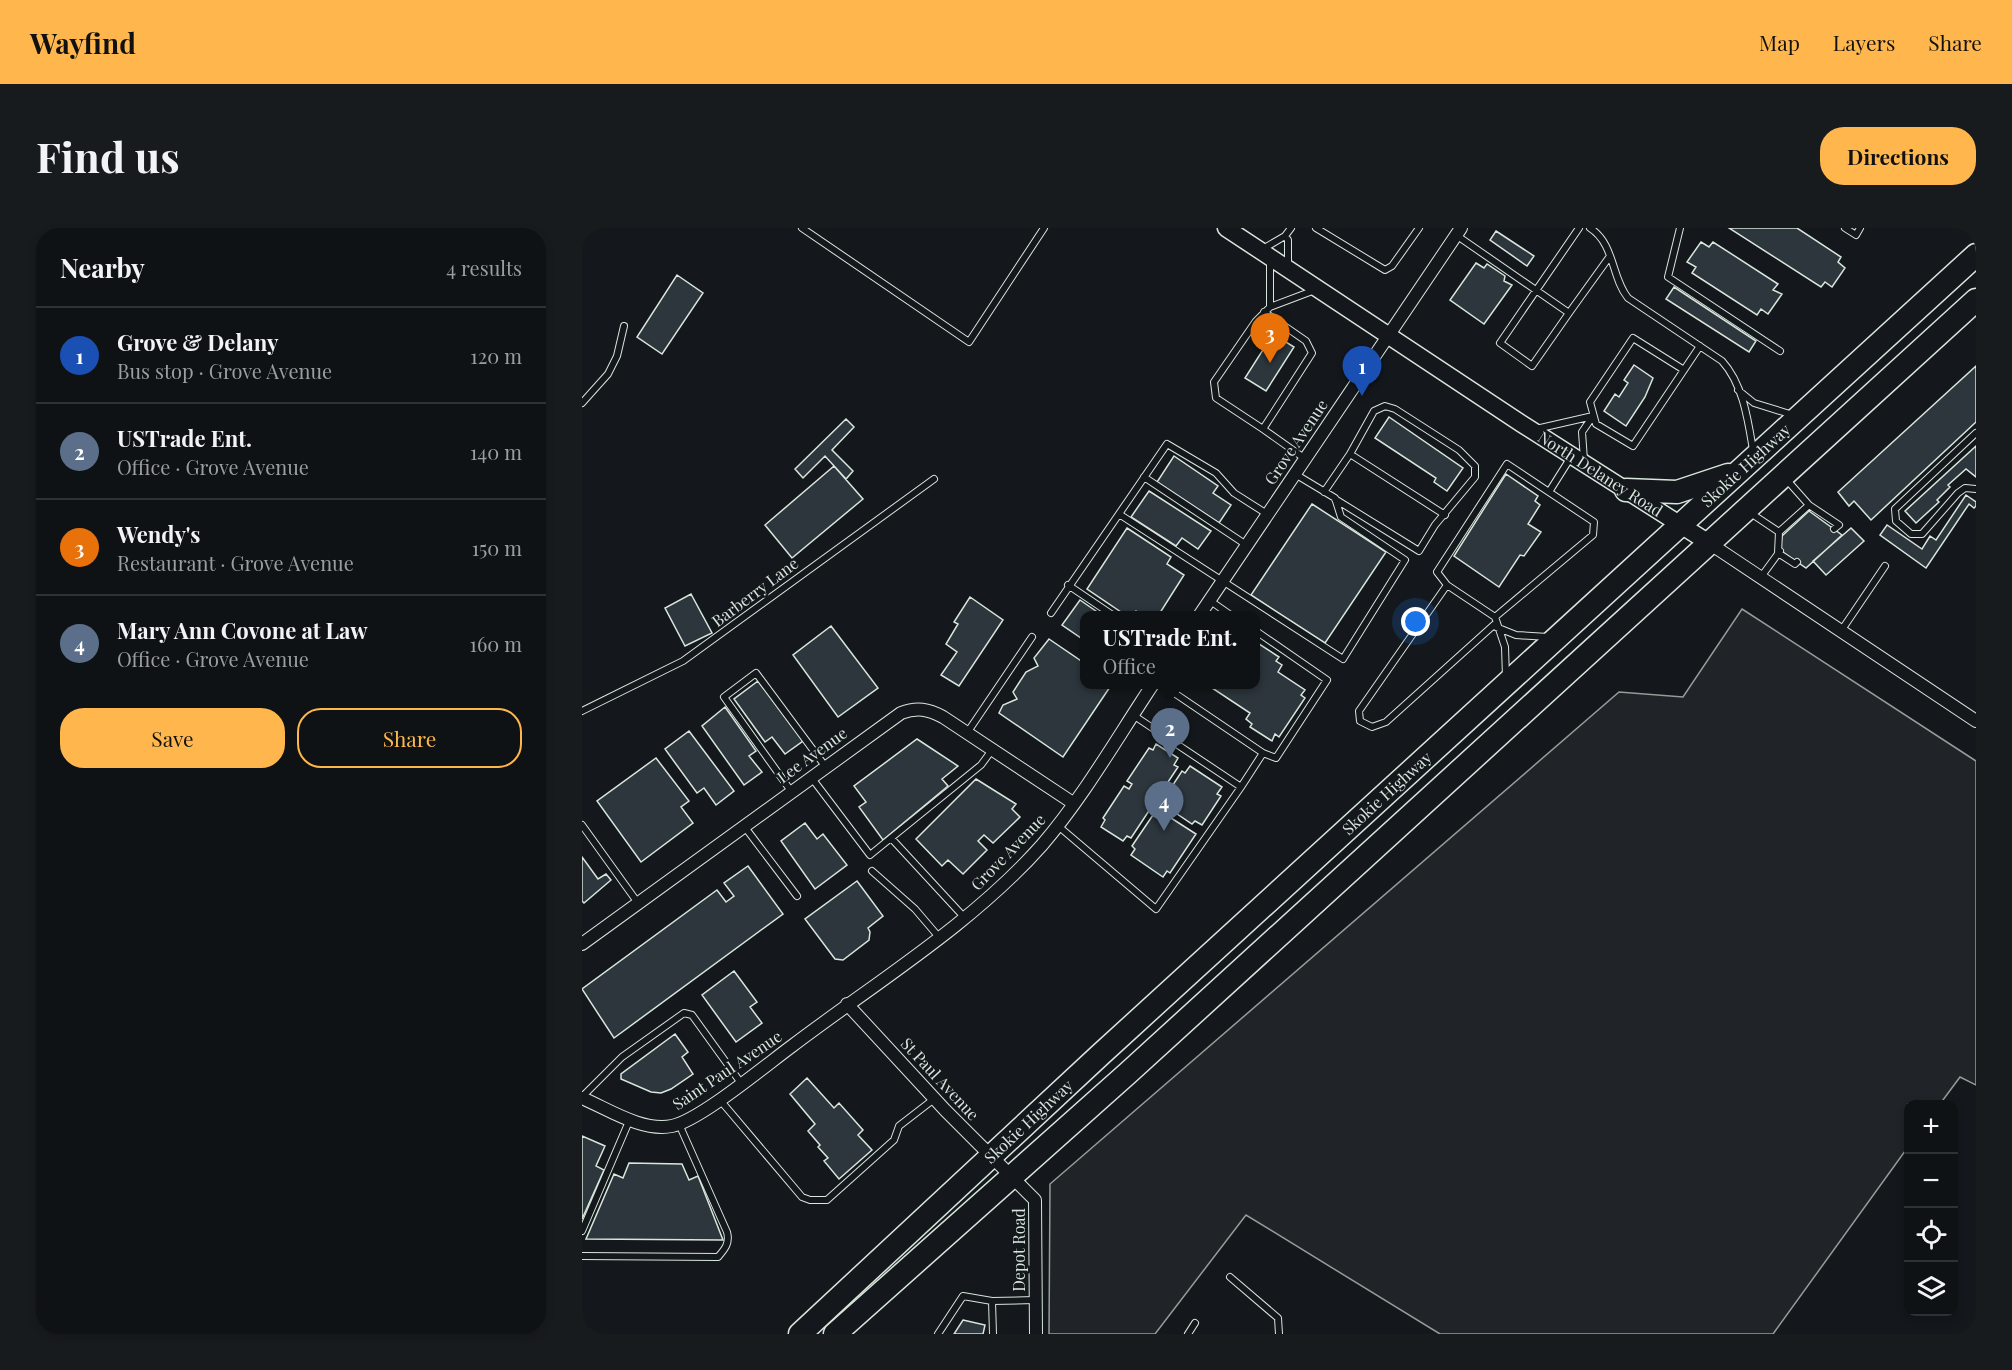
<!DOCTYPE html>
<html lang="en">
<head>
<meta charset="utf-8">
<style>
  :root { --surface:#0f1215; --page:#181b1e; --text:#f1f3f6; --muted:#9b9ea0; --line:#2f3234; --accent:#ffb74d }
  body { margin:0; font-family:"Playfair Display",serif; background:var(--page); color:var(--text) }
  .controls { position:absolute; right:18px; bottom:18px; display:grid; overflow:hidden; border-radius:12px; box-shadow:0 3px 9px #0003 }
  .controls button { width:54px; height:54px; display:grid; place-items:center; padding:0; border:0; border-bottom:2px solid var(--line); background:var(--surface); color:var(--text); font:30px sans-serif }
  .you { position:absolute; left:834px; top:394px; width:21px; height:21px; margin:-15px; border:4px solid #fff; border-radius:50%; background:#1a73e8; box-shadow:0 0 0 9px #1a73e833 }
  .badge { display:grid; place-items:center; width:39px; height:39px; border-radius:50%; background:var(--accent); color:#fff; font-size:20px; font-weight:700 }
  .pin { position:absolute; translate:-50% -50px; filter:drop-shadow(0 2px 3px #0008) }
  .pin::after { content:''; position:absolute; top:32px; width:21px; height:18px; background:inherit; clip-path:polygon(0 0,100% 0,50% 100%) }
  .popup { position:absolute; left:498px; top:383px; width:180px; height:78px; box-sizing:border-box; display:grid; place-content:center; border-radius:12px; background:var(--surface); filter:drop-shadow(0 2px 4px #0005); font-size:20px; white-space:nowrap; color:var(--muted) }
  .popup b { font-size:22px; color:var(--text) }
  .popup::after { content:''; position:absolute; left:50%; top:100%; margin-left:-12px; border:12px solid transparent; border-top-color:var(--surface) }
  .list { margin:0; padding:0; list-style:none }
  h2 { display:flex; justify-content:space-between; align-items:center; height:78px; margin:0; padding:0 24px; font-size:26px }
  h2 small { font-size:20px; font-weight:400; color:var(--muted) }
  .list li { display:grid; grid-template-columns:39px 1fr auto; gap:18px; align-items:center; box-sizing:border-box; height:96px; padding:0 24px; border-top:2px solid var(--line) }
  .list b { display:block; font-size:22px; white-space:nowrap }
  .list p { margin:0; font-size:20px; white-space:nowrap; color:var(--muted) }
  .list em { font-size:20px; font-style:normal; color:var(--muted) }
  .actions { display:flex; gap:12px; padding:18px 24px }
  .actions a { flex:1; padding:14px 0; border:2px solid var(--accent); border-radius:24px; text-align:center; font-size:21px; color:var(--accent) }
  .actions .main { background:var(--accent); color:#111 }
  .icon { flex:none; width:33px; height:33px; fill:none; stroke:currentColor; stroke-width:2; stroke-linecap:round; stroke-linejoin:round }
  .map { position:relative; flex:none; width:1394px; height:1106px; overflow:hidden; border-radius:24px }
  header { display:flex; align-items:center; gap:36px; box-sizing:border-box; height:84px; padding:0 30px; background:var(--accent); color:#111 }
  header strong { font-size:28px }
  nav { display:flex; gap:33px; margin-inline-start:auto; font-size:21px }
  .intro { display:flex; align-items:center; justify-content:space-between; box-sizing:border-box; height:144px; padding:0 36px }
  h1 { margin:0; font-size:42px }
  .button { padding:15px 27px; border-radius:24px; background:var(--accent); color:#111; font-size:21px; font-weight:700 }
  main { display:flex; gap:36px; padding:0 36px }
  aside { flex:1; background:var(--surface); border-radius:24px; box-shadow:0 3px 9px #0003 }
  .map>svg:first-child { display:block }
  .green { fill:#202428; stroke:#939e99; stroke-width:1.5 }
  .building { fill:#2c363c; stroke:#d8e6dc; stroke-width:1.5 }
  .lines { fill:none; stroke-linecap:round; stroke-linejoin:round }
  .lane-casing { stroke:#d8e6dc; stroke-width:8 }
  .street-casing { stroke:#d8e6dc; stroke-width:14 }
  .secondary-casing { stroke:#d8e6dc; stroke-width:19 }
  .highway-casing { stroke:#d8e6dc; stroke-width:25 }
  .lane { stroke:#14181c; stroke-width:6 }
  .street { stroke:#14181c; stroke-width:12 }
  .secondary { stroke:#14181c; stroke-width:16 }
  .highway { stroke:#14181c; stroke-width:22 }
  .labels { text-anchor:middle; stroke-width:4.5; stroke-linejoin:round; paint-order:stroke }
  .street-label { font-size:16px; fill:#d8e6dc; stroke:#14181c }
</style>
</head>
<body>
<header>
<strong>Wayfind</strong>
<nav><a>Map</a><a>Layers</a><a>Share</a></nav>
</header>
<div class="intro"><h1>Find us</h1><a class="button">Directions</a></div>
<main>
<aside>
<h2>Nearby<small>4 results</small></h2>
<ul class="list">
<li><span class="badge" style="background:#1a4fb4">1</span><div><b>Grove &amp; Delany</b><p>Bus stop · Grove Avenue</p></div><em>120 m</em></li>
<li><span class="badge" style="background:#5c6f8a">2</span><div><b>USTrade Ent.</b><p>Office · Grove Avenue</p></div><em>140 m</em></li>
<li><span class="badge" style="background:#e8710a">3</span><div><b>Wendy's</b><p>Restaurant · Grove Avenue</p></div><em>150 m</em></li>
<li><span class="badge" style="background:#5c6f8a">4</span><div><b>Mary Ann Covone at Law</b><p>Office · Grove Avenue</p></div><em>160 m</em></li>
</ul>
<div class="actions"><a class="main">Save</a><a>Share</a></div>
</aside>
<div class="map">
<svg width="1394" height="1106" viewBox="0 0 1394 1106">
  <rect width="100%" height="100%" fill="#14181c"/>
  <path class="green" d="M1160,381l234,152v324l-16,-8 -20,27h-32v43l-135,187h-333l-194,-119 -91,119h-106l1,-150 569,-492 64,5z"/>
  <path class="building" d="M1147,0h68l44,29 -3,5 7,6 -13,19 -7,-5 -4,5z
    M914,3l38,25 -7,10 -37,-26z
    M1119,14l8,5 4,-5 65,42 -5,6 9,4 -14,20 -7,-5 -4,6 -65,-42 4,-6 -9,-5z
    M894,35l8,5 3,-4 18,12 -1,5 8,4 -28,39 -34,-24z
    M95,47l26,18 -41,61 -25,-17z
    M1092,59l82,54 -7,11 -83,-53z
    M691,106l21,13 -28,44 -21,-13z
    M1052,137l19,13 -8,19 -19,29 -22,-15 11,-17 4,3 9,-14 -4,-3z
    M1394,138v56l-105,98 -17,-19 -5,5 -11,-14z
    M807,189l74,51 -16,23 -13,-9 2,-4 -61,-40z
    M264,191l8,8 -22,23 21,21 -7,8 -21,-23 -22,22 -8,-9z
    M1394,218v31l-10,-8 -18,16 2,2 -13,13 2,2 -23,21 -11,-12z
    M592,228l44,30 -5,7 18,12 -12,18 -62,-41z
    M252,238l29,33 -71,59 -27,-33z
    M924,246l32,22 -3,5 5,4 -12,19 13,8 -17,24 -4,-1 -21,32 -45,-31z
    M567,263l62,40 -13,18 -16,-11 -6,8 -45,-29z
    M1384,267l10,7v4l-2,2 -5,-4 -43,64 -46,-33 7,-10 35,24 8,-13 6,4z
    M730,276l74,48 -61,91 -74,-48z
    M1227,283l33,24 -36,33 -26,-18 2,-14z
    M545,300l44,29 -4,7 17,11 -26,41h-15l-7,-5 -3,5h-6l-40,-27z
    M1269,300l13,13 -38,34 -13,-14z
    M109,366l21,39 -27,13 -20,-38z
    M388,369l33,23 -44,66 -18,-11 16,-23 -11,-8 12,-20 -4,-2z
    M498,372l23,16h-19v24l-22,-15z
    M249,398l47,62 -40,29 -45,-62z
    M467,411l35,24v21h28l-49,73 -64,-44 4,-8 14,-6 -4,-7 13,-20 12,-6 -4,-8z
    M674,414l23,15 -3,4 6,4 -4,7 27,18 -4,5 4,3 -26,39 -4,-3 -3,7 -22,-14 2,-3 -6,-5 4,-6 -44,-29h50z
    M176,453l45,60 -18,13 -13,-17 -7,5 -31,-43z
    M143,479l31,44 -7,5 13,16 -18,13 -42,-59z
    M107,503l45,60 -18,14 -12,-17 -7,5 -32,-44z
    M335,511l41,27 -16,13 6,7 -65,54 -24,-33 7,-5 -12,-16z
    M574,516l22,14 -4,7 4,2 -47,71 -4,-2 -4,5 -22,-14 4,-7 -2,-2 21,-32 5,3 3,-5 -5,-3 22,-33 4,2z
    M74,530l33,43 -8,6 12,16 -52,39 -44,-61z
    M608,538l32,21 -5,7 4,2 -19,29 -7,-4 -3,3 -31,-21 21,-32 3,2z
    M394,551l40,25 -4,5 8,8 -27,26 -9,-8 -6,6 9,9 -24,24 -15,-14 -6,6 -26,-27z
    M575,581l39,25 -26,39 -3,-2 -4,6 -32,-22 4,-6 -3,-3z
    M223,595l12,16 6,-5 24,31 -32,24 -34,-48z
    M0,629l16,22 8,-5 5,6 -27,23 -2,-2z
    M166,638l35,48 -169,124 -32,-49 135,-99 9,12 8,-6 -10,-13z
    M275,653l26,35 -15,12 2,4 -1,8 -26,20 -8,-1 -30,-40z
    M152,743l23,31 -7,5 12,16 -26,19 -34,-47z
    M93,806l13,18 -6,5 11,17 -22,15 -10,4 -10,-1 -30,-13v-5z
    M225,850l27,30 5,-5 24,27 -5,5 14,15 -33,29 -15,-18 4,-3 -10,-11 2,-2 -12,-14 7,-7 -25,-30z
    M0,908l23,10 -9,20 8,4 -22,49z
    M47,935l53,1 7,16 9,-4 25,64 -137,-1 28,-65 9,4z
    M381,1092l22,5 -2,9h-29z"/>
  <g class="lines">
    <g class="lane-casing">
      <path id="lane" d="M220,0l167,114 75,-114
        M734,0l69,42 7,-4 27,-38
        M1008,0c25,16 21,49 38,70l94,63c21,23 26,59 31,89
        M1098,0l-12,49 112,74
        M1263,0l11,7 4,-7
        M874,7l113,78 41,-57
        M703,8l3,4v25
        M679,22l24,-14 6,-8
        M688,79v-46
        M682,84l42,29 6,12 -49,76 -47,-31 -2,-16 42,-61 14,-14 45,-17
        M987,85l-37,53 -32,-23 79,-115
        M1102,142l-51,-32 -43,64 6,22 37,22 67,-100
        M1156,162l16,13 39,12
        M0,175l26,-29 9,-18 7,-30
        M681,201l41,29
        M954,201l57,-13
        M1394,205l-81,76 1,12 15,13h11l36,-41 7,-5 11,1
        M1002,232l-2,-28 11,-16
        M562,249l101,67
        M742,264l26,-38 95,61
        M967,264l22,-35
        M753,271l84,52 16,-26 40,-48v-11l-16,-16 -64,-41 -10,-3 -11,5 -24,43
        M1227,277l30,20 -5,4
        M1167,284l30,20
        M537,286l224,145 62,-99 -64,-43 -6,-19 -40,-24
        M1196,325l1,-21 30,-27 -23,-26
        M1196,325l17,11 2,-2
        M1179,349l19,-26
        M486,357l46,31
        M865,357l-88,126 1,10 12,6 14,-5 110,-99
        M627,372l23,16
        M469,385l116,-169 49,29 18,20 33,21
        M913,389l-48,-32 -10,-13 70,-108 87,58 -1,13 -98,82 10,30 1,30
        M914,399l20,8 32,2
        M674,403l71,49 -51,78 -13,-5
        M1259,403l44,-65
        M579,456l102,69 -22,34
        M0,483l101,-50 251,-182
        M385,505l65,-96
        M229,549l59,78 111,-90 11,-15
        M209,563l-67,-94 32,-24 69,93
        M0,597l56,78
        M475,597l99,84 85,-122 -108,-72
        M162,598l53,70
        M309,610l73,79
        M290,643l43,38 23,27
        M0,869l40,-40 62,-44 8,2 49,68
        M138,872l82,97 8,3h17l67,-60 5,-14 35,-27
        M0,1003l48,-112
        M0,1028l136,1c7,-8 12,-14 9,-25l-48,-108
        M648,1049l48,41 1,16
        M410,1073l1,33
        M356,1106l25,-38 29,5 43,-1
        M606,1106l7,-11"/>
    </g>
    <g class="street-casing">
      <path id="street" d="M1127,315l267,178
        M617,388l262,-388
        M0,716l319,-231c16,-6 27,-4 42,4l130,86
        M265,776l98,106 90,90 1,134
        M0,870c26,11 60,34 90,28 27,-5 94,-61 120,-80 83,-63 180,-122 250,-201 42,-49 75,-107 111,-161"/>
    </g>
    <g class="secondary-casing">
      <g id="secondary">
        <path id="s1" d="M644,0l296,196 187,119"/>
      </g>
    </g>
    <g class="highway-casing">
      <g id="highway">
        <path d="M1044,262l51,2 51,-17"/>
        <path id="s2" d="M218,1106l300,-279 876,-800"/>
        <path d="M253,1106l293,-261 848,-773"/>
      </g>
    </g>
    <use href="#lane" class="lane"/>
    <use href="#street" class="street"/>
    <use href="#secondary" class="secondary"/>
    <use href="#highway" class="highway"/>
  </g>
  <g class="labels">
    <g class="street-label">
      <text transform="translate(714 214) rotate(-56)" y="6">Grove Avenue</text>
      <text dy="6" stroke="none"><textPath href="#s2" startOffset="1284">Skokie Highway</textPath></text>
      <text dy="6" stroke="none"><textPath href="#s1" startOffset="448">North Delaney Road</textPath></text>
      <text transform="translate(173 364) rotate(-37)" y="6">Barberry Lane</text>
      <text transform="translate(230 527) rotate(-36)" y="6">Lee Avenue</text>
      <text dy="6" stroke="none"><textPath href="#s2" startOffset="798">Skokie Highway</textPath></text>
      <text transform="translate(426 624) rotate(-46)" y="6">Grove Avenue</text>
      <text transform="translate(145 842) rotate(-34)" y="6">Saint Paul Avenue</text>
      <text transform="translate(358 851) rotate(47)" y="6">St Paul Avenue</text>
      <text dy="6" stroke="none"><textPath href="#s2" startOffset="312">Skokie Highway</textPath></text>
      <text transform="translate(437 1022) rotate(-90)" y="6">Depot Road</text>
    </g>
  </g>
</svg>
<div class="controls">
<button>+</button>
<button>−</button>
<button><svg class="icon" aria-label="locate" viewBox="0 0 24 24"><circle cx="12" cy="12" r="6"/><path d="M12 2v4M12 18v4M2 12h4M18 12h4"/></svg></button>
<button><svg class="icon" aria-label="layers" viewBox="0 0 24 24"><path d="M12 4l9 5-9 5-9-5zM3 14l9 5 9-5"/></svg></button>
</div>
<div class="you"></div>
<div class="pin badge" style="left:780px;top:168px;background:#1a4fb4">1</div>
<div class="pin badge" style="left:588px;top:530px;background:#5c6f8a">2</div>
<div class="popup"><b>USTrade Ent.</b>Office</div>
<div class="pin badge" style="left:688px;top:135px;background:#e8710a">3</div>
<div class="pin badge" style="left:582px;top:603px;background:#5c6f8a">4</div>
</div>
</main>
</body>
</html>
